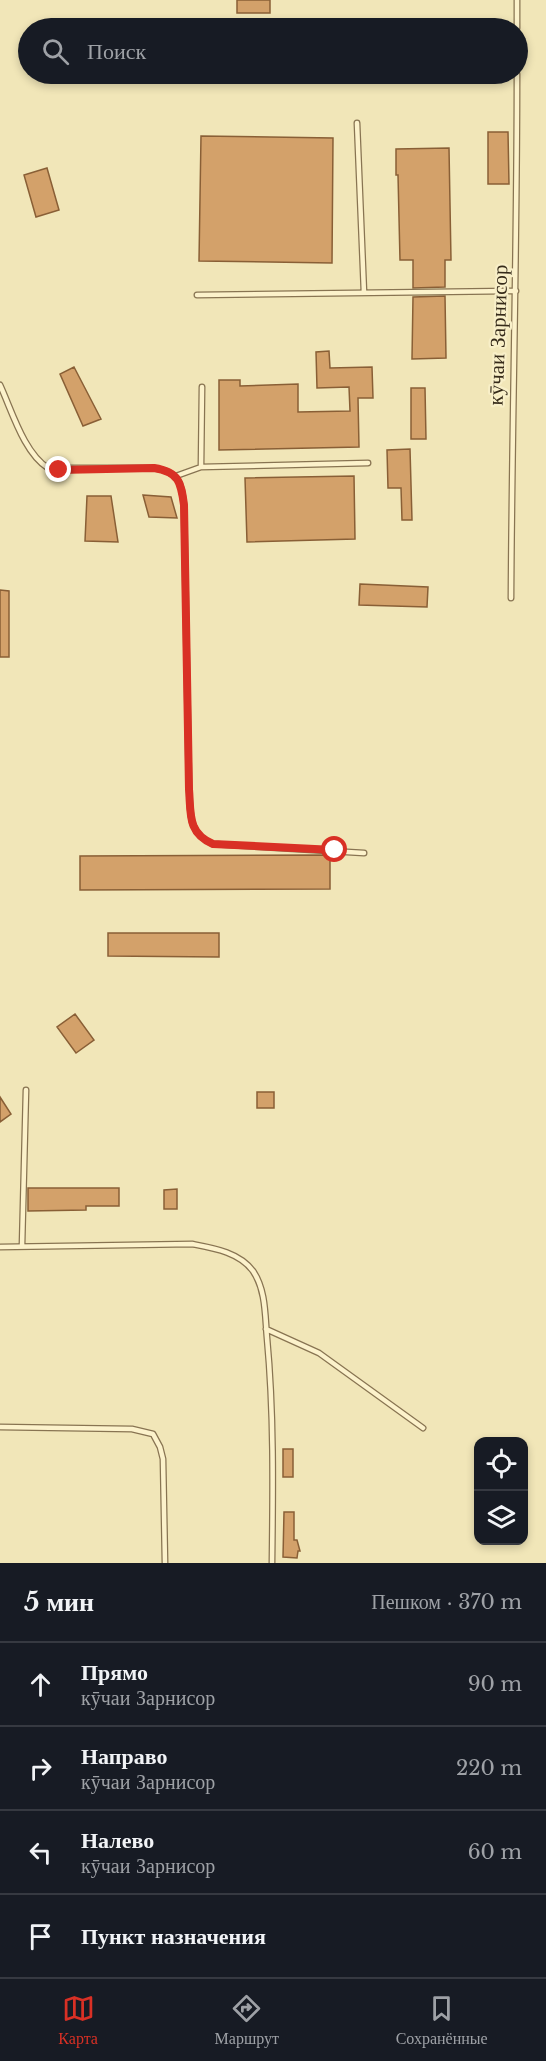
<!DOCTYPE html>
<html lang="ru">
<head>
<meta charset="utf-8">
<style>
  :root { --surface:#171b24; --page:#242831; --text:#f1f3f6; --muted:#9ea1a6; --line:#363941; --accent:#d93025 }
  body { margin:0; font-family:"Libre Baskerville",serif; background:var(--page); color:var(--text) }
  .controls { position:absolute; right:18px; bottom:18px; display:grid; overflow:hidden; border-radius:12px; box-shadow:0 3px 9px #0003 }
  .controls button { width:54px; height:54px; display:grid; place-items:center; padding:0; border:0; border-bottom:2px solid var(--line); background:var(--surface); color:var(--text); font:30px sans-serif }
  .stop { position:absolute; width:18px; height:18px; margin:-14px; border:4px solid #d93025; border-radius:50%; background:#fff }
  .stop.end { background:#d93025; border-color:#fff; box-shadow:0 2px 6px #0008 }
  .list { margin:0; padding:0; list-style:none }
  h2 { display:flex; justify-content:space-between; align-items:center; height:78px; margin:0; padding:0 24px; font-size:26px }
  h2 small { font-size:20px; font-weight:400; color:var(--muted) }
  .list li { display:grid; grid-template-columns:39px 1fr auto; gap:18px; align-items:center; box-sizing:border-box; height:84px; padding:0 24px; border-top:2px solid var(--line) }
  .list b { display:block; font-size:22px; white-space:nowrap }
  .list p { margin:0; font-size:20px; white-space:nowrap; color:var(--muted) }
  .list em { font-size:20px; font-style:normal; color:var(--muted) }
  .icon { flex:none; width:33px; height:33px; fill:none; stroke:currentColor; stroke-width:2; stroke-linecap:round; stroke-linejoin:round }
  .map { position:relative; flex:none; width:546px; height:1563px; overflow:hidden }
  .search { position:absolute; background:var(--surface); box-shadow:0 3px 9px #0003; left:18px; right:18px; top:18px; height:66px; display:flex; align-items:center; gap:15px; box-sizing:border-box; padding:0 21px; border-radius:33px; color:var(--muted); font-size:22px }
  .sheet { height:414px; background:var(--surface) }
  nav { display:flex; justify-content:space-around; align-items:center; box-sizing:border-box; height:84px; border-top:2px solid var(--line); background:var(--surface); font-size:16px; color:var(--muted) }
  nav a { display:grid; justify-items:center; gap:3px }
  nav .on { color:var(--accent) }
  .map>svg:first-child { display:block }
  .building { fill:#d3a16a; stroke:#895f36; stroke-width:1.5 }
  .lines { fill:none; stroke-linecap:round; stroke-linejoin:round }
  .lane-casing { stroke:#887452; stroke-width:7 }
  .lane { stroke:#fcf2cb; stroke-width:4.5 }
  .route { stroke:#d93025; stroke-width:8 }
  .labels { text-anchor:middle; stroke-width:4.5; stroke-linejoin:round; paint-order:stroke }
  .street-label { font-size:21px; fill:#352a19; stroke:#f8efc8 }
</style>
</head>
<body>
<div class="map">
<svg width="546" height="1563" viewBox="0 0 546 1563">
  <rect width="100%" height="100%" fill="#f1e6b8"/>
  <path class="building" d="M237,0h33v13h-33z
    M488,132h20l1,52h-21z
    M201,136l132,2 -1,125 -133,-2z
    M449,148l2,112h-6v27l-32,1v-28h-13l-2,-85h-2v-26z
    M47,168l12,42 -23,7 -12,-42z
    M445,296l1,62 -34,1 1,-62z
    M329,351l1,17 42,-1 1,31h-15l1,49 -140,3v-70h21v6l58,-2v28l52,-1 -1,-24 -32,1 -1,-36z
    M74,367l27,52 -18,7 -23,-52z
    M411,388h14l1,51h-15z
    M410,449l2,71h-10l-1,-32h-13l-1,-38z
    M354,476l1,63 -108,3 -2,-64z
    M143,495l28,2 6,21 -28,-1z
    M87,496h24l7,46 -33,-1z
    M360,584l68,3 -1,20 -68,-2z
    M0,590l9,1v66h-9z
    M330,855v34l-250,1v-34z
    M108,933h111v24l-111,-1z
    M75,1014l19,26 -18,13 -19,-26z
    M257,1092h17v16h-17z
    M0,1097l11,17 -11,8z
    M28,1188h91v18h-33v4l-58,1z
    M177,1189v20h-13v-19z
    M283,1449h10v28h-10z
    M284,1512h10v28h3l3,11h-2l-1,7 -14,-1z"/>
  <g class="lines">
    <g class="lane-casing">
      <path id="lane" d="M517,0v28
        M357,123l7,170
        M197,295l319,-4
        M0,385c12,26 24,68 48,83h106c25,4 27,13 30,37l5,284c2,24 -2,44 24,55l151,9
        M201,467l1,-80
        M176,476l25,-9 167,-4
        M511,598c1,-175 6,-350 6,-524
        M22,1246l4,-156
        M0,1247l192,-3c21,4 47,8 61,27 13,19 12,45 14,67 7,75 6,150 5,225
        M266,1329l53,24 104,75
        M0,1427l132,2 21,5 7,13 3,12 2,104"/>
    </g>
    <use href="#lane" class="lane"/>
  </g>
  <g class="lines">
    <path class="route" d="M59,470l95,-2c25,4 27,14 30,37l5,284c2,24 -2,44 24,55l122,6"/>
  </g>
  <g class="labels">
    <g class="street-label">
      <text transform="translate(498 335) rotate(-88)" y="7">кӯчаи Зарнисор</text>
    </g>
  </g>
</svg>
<div class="controls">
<button><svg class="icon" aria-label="locate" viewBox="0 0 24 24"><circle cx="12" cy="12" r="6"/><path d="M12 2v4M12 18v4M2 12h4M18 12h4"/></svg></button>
<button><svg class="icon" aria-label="layers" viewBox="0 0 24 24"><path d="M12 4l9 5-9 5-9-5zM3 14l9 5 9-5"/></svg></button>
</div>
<div class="stop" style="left:335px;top:850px"></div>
<div class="stop end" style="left:59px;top:470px"></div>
<div class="search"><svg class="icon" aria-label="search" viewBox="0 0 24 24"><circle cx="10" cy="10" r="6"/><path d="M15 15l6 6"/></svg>Поиск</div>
</div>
<section class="sheet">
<h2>5 мин<small>Пешком · 370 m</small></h2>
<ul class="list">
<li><svg class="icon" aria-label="ahead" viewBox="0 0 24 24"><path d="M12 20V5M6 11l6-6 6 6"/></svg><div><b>Прямо</b><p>кӯчаи Зарнисор</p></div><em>90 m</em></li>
<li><svg class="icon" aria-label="right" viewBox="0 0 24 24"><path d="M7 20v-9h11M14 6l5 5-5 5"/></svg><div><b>Направо</b><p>кӯчаи Зарнисор</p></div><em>220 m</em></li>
<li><svg class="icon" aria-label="left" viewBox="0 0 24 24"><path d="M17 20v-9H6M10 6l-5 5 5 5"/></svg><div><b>Налево</b><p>кӯчаи Зарнисор</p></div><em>60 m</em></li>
<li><svg class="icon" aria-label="arrive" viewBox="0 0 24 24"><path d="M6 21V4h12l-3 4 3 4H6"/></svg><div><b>Пункт назначения</b></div></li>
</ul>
</section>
<nav>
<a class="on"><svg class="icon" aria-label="map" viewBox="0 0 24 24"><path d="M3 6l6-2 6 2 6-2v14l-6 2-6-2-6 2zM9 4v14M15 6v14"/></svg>Карта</a>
<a><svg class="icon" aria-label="directions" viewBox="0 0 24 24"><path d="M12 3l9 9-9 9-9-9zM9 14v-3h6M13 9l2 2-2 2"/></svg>Маршрут</a>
<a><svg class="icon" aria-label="saved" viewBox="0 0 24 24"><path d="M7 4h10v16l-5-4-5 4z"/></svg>Сохранённые</a>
</nav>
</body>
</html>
